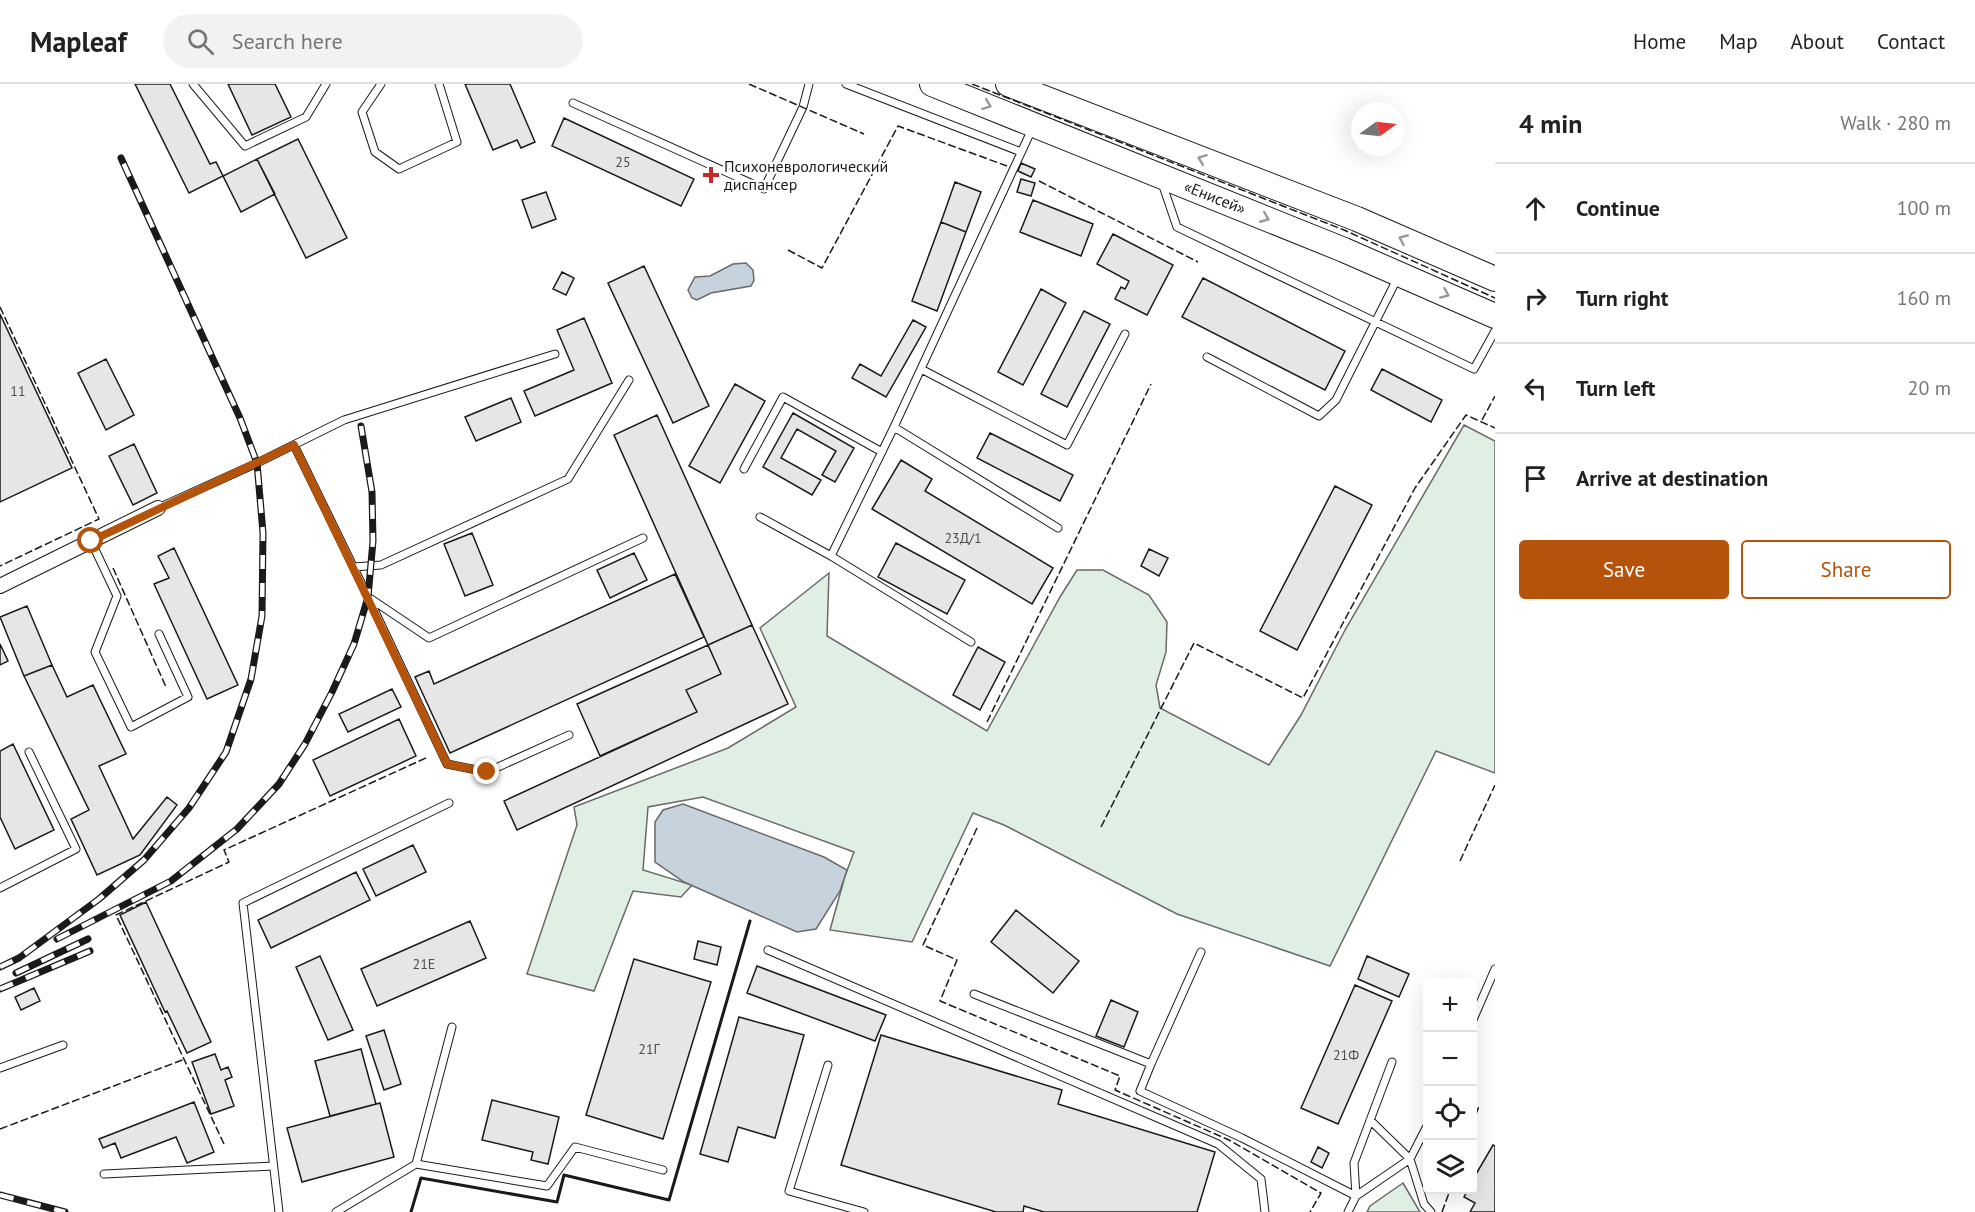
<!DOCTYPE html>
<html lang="en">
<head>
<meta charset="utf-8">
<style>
  :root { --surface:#fff; --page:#f2f2f2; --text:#202124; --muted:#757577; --line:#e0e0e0; --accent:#b45309 }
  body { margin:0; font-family:"PT Sans",sans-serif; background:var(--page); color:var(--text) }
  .controls { position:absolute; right:18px; bottom:18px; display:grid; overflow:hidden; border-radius:6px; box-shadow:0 6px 24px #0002 }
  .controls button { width:54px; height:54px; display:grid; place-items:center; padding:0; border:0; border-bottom:2px solid var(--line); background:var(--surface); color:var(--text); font:30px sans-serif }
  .compass { position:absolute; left:1351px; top:18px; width:54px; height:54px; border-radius:50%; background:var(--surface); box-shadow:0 6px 24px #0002; rotate:75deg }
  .stop { position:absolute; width:18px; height:18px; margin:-14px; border:4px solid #b45309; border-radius:50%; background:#fff }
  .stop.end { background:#b45309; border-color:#fff; box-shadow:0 2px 6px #0008 }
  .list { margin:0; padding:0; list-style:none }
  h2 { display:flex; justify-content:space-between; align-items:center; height:78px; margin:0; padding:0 24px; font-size:26px }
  h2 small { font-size:20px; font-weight:400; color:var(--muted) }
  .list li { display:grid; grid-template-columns:39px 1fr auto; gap:18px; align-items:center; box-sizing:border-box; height:90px; padding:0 24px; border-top:2px solid var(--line) }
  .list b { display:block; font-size:22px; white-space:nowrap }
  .list em { font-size:20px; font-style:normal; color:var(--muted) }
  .actions { display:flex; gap:12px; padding:18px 24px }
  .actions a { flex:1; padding:14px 0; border:2px solid var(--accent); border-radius:6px; text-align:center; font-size:21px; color:var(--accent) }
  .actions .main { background:var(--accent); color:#fff }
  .icon { flex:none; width:33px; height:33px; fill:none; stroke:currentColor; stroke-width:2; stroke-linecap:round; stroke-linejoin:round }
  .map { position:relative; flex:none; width:1495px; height:1128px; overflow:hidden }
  header { display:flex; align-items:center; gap:36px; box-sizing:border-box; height:84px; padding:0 30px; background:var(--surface); border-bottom:2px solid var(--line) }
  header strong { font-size:28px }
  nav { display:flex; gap:33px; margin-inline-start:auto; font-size:21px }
  .search { width:420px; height:54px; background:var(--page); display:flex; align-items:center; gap:15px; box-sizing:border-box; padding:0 21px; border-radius:33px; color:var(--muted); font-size:22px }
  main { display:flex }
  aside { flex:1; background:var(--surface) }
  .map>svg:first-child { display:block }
  .green { fill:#e0efe3; stroke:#6a6a6a; stroke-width:1.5 }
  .water { fill:#c6d2dc; stroke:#6a6a6a; stroke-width:1.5 }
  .building { fill:#e6e6e6; stroke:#1a1a1a; stroke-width:1.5 }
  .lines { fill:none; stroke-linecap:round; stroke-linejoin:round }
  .lane-casing { stroke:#1a1a1a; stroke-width:9 }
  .street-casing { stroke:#1a1a1a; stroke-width:16 }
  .highway-casing { stroke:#1a1a1a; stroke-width:26 }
  .lane { stroke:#fff; stroke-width:7 }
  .street { stroke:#fff; stroke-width:14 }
  .highway { stroke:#fff; stroke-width:24 }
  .rail-casing { stroke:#1a1a1a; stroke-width:7 }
  .rail { stroke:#fff; stroke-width:4.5; stroke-dasharray:14; stroke-linecap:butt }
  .fence { stroke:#1a1a1a; stroke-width:1.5; stroke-dasharray:8 3; stroke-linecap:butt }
  .wall { stroke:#1a1a1a; stroke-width:3 }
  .oneway { stroke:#989898 }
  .route { stroke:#b45309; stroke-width:8 }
  .poi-dot { fill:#c62828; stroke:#fff; stroke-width:2 }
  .labels { text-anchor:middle; stroke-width:4.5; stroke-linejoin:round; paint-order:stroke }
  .number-label { font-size:14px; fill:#4d4d4d }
  .poi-label { font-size:16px; fill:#1a1a1a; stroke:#fff; text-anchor:start }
  .street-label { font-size:16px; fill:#1a1a1a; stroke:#fff }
</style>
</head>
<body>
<header>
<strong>Mapleaf</strong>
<div class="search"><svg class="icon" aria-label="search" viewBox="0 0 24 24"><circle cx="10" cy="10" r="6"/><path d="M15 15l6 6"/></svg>Search here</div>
<nav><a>Home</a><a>Map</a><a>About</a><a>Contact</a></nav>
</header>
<main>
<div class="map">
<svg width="1495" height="1128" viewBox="0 0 1495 1128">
  <rect width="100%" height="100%" fill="#fff"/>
  <path class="green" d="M1464,341l31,16v332l-59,-22 -106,215 -153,-52 -173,-89 -31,-12 -61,129 -82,-12 15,-54 9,-24 -151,-55 -55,10 -5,63 49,15 -11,12 -48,-6 -39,100 -67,-17 50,-149 -3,-18 154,-59 68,-41 -36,-79 69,-55 -2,63 160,95 73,-134 17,-27h26l46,25 18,27 -1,30 -10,33 4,23 109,57 32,-50 44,-85z
    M1403,1099l17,29h-53l3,-6z"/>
  <path class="water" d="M746,179l7,7 1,10 -3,6 -40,7 -14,7 -5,-2 -4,-8 7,-13 15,-1 23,-12z
    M683,720l141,53 23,13 -7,21 -24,38 -19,3 -113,-50 -29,-20v-40l8,-12z"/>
  <path class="building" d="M135,0h35l40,80 6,-2 7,14 -34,17z
    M228,0h47l16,33 -39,18z
    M465,0h45l25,58 -14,6 -4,-8 -24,10z
    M564,34l130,61 -13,27 -129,-60z
    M298,55l49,99 -41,20 -49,-99z
    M257,75l18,35 -34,18 -18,-36z
    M1021,79l14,6 -4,8 -13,-6z
    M1021,95l14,4 -4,13 -14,-4z
    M955,98l26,10 -15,40 -25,-10z
    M546,108l10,27 -24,9 -10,-28z
    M1033,116l60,24 -12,32 -61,-24z
    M941,138l25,10 -29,79 -25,-10z
    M1113,150l60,31 -26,50 -32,-16 6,-12 4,2 4,-8 -32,-17z
    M644,182l65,140 -36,17 -65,-140z
    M562,188l12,6 -8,17 -13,-6z
    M1203,194l142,73 -20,39 -143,-73z
    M1041,205l25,14 -43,82 -25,-13z
    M1084,227l26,13 -43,83 -26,-13z
    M0,230l72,154 -72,34z
    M584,234l28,65 -77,33 -11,-25 50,-21 -17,-40z
    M913,236l13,7 -40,70 -34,-19 8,-14 21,12z
    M106,275l28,56 -28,15 -28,-57z
    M1382,285l60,31 -11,22 -60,-32z
    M735,300l30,17 -45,82 -31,-17z
    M511,314l10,24 -45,19 -11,-24z
    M793,329l61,35 -19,34 -13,-7 14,-24 -39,-22 -16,29 40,22 -9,15 -49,-28z
    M657,331l95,210 -44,20 -94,-210z
    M990,349l83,42 -13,26 -83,-43z
    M134,360l23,49 -24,12 -24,-49z
    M901,376l31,19 -7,12 128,77 -21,36 -160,-95z
    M1335,402l37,19 -75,145 -37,-19z
    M472,449l21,52 -28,11 -21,-52z
    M896,459l69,37 -18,34 -69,-37z
    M174,464l64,137 -31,14 -53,-115 15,-6 -11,-22z
    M1149,465l19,9 -9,18 -18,-10z
    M634,469l13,27 -37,18 -13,-28z
    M675,490l29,63 -254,116 -35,-76 14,-6 5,13z
    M27,522l25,59 -28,11 -24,-59z
    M752,541l36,79 -271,126 -13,-29 193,-89 -11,-22 35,-16 -13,-29z
    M0,560l8,17 -8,4z
    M708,561l13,29 -35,16 11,22 -97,44 -23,-52z
    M978,563l27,15 -25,48 -27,-15z
    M52,581l15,32 26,-12 33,69 -27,12 34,73 34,-42 10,8 -37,50 -43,20 -26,-56 18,-9 -65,-134z
    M392,605l9,18 -53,25 -9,-18z
    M399,635l17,37 -86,40 -17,-36z
    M13,660l41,86 -39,19 -15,-32v-66z
    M413,761l13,27 -50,24 -13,-27z
    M356,788l14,28 -99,48 -13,-28z
    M146,818l65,140 -24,11 -20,-42 -2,1 -45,-97z
    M1016,826l63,51 -26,32 -62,-51z
    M470,837l16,37 -109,48 -16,-37z
    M698,857l23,6 -4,18 -23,-6z
    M320,872l33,74 -25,10 -32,-73z
    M1367,872l42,18 -10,23 -41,-18z
    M634,875l77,23 -48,157 -77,-24z
    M757,882l129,49 -11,26 -128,-48z
    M1355,901l37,16 -54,123 -37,-16z
    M34,904l6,13 -19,9 -6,-13z
    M1111,916l27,12 -14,35 -28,-11z
    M739,933l65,18 -29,103 -37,-11 -10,35 -28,-8z
    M384,946l17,54 -17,6 -18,-54z
    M881,951l181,55 -4,14 157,48 -18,60h-153l-20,-6 -1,6h-27l-155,-47z
    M361,965l15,55 -46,12 -15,-55z
    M215,970l6,16 7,-3 4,10 -7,3 9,26 -23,8 -19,-52z
    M492,1016l67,17 -11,47 -17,-4 2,-8 -51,-12z
    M194,1018l20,50 -27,11 -11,-26 -55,21 -6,-15 -12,5 -4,-9z
    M380,1019l14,54 -92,25 -15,-54z
    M1493,1061l2,1v66h-25l5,-9 -11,-6 4,-7h4v-9z
    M1318,1063l11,6 -7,15 -11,-6z"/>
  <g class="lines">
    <g class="lane-casing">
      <path id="lane" d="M193,0l52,62 61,-29 20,-33
        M381,0l-19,28 13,40 24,17 58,-27 -18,-58
        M846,0l175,68
        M573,19l191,86 39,-82 6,-23
        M1162,99l15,44 297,142 21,-38
        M1207,273l112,59 17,-16 61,-121
        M921,285l146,76 58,-111
        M894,343l164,101
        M294,361l74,152 61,41 214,-100
        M744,385l39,-72 99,55
        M158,424l99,-45 87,-43 211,-66
        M760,433l71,39 63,-129 138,-298
        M91,457l26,55 -22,56 36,75 57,-30 -29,-63
        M831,472l140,86
        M354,483l27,-2 187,-86 61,-99
        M369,515l78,165 40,8 82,-37
        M0,804l76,-39 -47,-97
        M768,866l450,194 43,35 4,33
        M974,910l177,70 -11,27 102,47 114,58 54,-37 18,-35
        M1472,938l23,-53
        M1151,980l50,-112
        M828,981l-39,126 75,21
        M0,984l63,-23
        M1370,1036l40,39 14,45 7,8
        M416,1080l131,22 28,-39 88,23
        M104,1090l169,-8
        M279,1128l-36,-309 206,-100
        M336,1128l80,-48 36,-137
        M1348,1128l8,-16 -2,-33 38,-101"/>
    </g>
    <g class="street-casing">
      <path id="street" d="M0,502l158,-78"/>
    </g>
    <g class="highway-casing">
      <path id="highway" d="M932,0l412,166 151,66
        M1008,0l349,135 138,60"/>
    </g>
    <use href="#lane" class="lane"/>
    <use href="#street" class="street"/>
    <use href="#highway" class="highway"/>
    <g class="rail-casing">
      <path id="rail" d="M57,855l114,-58 66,-52 42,-45 26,-40 27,-52 22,-48 14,-47 5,-56 -1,-49 -11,-66
        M0,883l19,-9 80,-59 45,-39 45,-52 37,-56 25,-73 11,-63 1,-83 -6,-70 -17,-45 -119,-260
        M16,889l72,-34
        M0,905l90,-38
        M0,1111l65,17"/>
    </g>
    <use href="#rail" class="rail"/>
    <path class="fence" d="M749,0l115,50
      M972,0l372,146 151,68
      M1039,97l159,81
      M788,166l34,18 76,-142 109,40
      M0,223l99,212 -99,47
      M1482,336l13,-24
      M113,484l53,119
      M987,638l164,-338
      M1101,743l93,-184 109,55 112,-210 51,-73 29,13
      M977,744l-54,117 34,15 -17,41 180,75 -5,14 114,50 92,53 -11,19
      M1460,777l35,-76
      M1472,1041l7,-19
      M0,1045l185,-70
      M224,1060l-108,-229 113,-53 -5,-12 204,-93
      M1442,1128l8,-22"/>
    <path class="wall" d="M411,1128l10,-34 136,24 7,-27 105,25 81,-279"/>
  </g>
  <defs><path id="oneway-chevron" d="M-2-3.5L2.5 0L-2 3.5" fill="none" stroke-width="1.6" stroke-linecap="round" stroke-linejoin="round" transform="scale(1.5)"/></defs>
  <g class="oneway">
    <use href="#oneway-chevron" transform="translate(987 21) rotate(21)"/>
    <use href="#oneway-chevron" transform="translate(1202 75) rotate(-159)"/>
    <use href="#oneway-chevron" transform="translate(1265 134) rotate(22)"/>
    <use href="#oneway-chevron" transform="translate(1403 155) rotate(-156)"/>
    <use href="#oneway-chevron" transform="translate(1445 210) rotate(24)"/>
  </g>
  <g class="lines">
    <path class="route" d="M91,457l203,-96 153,319 40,8"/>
  </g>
  <path class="poi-dot" d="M708 82h6v6h6v6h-6v6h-6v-6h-6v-6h6z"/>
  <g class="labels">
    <g class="number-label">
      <text x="623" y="83">25</text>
      <text x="18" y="312">11</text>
      <text x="963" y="459">23Д/1</text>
      <text x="424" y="885">21Е</text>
      <text x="649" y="970">21Г</text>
      <text x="1346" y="976">21Ф</text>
    </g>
    <g class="poi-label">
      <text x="724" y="88">Психоневрологический<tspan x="724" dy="18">диспансер</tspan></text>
    </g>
    <g class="street-label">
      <text transform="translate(1215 113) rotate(22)" y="6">«Енисей»</text>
    </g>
  </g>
</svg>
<div class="controls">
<button>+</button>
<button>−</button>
<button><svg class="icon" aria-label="locate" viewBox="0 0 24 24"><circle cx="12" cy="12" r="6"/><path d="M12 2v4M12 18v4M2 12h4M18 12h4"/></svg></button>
<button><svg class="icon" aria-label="layers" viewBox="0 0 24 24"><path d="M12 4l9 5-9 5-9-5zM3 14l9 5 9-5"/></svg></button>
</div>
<svg class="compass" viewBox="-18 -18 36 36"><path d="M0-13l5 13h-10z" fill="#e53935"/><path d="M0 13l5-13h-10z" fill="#757577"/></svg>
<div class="stop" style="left:91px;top:457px"></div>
<div class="stop end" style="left:487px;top:688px"></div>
</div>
<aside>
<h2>4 min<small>Walk · 280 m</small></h2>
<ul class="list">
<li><svg class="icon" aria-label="ahead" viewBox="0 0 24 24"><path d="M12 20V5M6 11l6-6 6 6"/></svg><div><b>Continue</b></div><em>100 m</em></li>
<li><svg class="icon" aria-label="right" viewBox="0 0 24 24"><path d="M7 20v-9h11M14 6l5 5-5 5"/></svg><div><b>Turn right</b></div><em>160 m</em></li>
<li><svg class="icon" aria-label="left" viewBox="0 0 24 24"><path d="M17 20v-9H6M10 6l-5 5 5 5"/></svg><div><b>Turn left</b></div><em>20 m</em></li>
<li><svg class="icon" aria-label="arrive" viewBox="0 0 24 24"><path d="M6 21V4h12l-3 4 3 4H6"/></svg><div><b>Arrive at destination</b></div></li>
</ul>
<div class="actions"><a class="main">Save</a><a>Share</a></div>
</aside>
</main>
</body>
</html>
